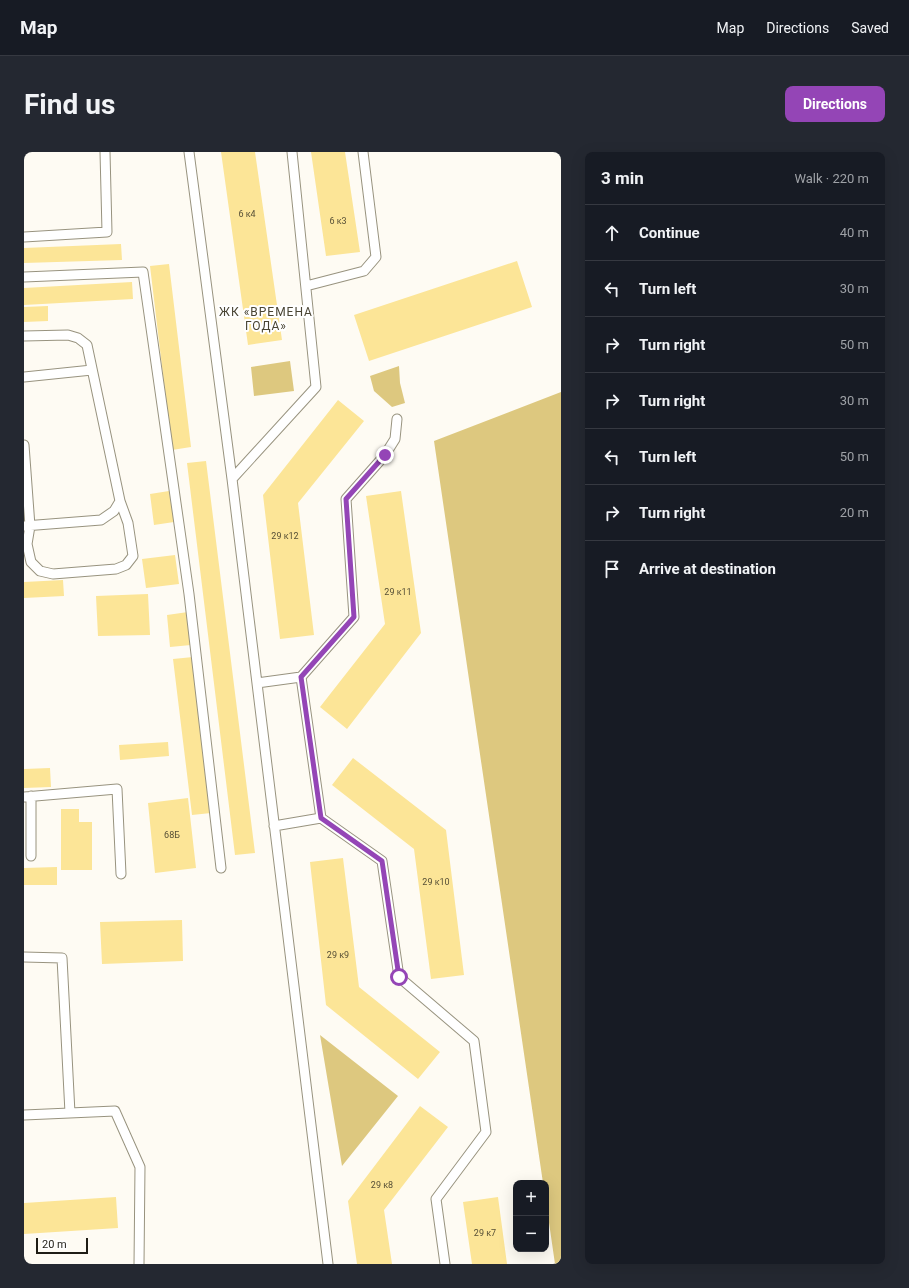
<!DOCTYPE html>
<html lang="en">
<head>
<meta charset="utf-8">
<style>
  :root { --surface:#171b24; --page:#242831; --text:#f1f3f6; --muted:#9ea1a6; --line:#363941; --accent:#9445b6 }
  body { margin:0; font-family:Roboto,sans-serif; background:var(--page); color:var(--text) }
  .controls { position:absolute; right:12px; bottom:12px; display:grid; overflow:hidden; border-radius:8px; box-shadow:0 4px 16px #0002 }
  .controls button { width:36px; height:36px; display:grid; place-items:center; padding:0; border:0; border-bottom:1px solid var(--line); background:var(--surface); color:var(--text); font:20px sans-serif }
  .scale { position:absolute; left:12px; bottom:10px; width:52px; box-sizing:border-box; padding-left:4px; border:2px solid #1f1d15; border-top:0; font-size:11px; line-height:14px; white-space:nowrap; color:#1f1d15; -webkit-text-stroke:3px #fff; paint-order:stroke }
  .stop { position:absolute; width:12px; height:12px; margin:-9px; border:3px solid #9445b6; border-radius:50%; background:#fff }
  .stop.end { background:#9445b6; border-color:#fff; box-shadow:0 1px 4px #0008 }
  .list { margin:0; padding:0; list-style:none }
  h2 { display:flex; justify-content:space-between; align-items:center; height:52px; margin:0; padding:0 16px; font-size:17px }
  h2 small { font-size:13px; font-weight:400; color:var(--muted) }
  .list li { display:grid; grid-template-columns:26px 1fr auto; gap:12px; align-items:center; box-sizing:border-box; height:56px; padding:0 16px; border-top:1px solid var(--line) }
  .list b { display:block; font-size:15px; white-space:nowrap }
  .list em { font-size:13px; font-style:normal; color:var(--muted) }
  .icon { flex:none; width:22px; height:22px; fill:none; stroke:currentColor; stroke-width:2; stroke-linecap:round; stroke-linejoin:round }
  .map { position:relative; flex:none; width:537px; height:1112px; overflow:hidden; border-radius:8px }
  header { display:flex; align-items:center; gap:24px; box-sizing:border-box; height:56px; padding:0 20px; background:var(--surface); border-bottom:1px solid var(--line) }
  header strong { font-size:19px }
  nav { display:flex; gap:22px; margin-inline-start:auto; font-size:14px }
  .intro { display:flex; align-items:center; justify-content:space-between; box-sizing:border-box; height:96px; padding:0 24px }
  h1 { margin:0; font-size:28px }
  .button { padding:10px 18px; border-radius:8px; background:var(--accent); color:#fff; font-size:14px; font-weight:700 }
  main { display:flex; gap:24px; padding:0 24px }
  aside { flex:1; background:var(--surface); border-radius:8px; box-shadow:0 4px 16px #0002 }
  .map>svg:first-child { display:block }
  .green { fill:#ddc87f }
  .building { fill:#fce597 }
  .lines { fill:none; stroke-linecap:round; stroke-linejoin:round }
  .service-casing { stroke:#98937f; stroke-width:11 }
  .service { stroke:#fff; stroke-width:9 }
  .route { stroke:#9445b6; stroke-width:5 }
  .labels { text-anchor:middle; stroke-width:4; stroke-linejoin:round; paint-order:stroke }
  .number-label { font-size:9px; fill:#564f36 }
  .neighbourhood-label { font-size:12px; letter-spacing:1px; fill:#494433; stroke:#fff }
</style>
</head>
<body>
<header>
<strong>Map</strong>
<nav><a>Map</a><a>Directions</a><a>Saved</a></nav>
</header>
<div class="intro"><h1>Find us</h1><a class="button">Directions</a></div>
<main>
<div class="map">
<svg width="537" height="1112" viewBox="0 0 537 1112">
  <rect width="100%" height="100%" fill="#fefbf3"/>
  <path class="green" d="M266,209l4,30 -40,5 -3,-29z
    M375,214l1,17 5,20 -13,4 -18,-16 -4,-15z
    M537,240v872h-6l-9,-62v-19h-3l-109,-742z
    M296,883l78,61 -56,70z"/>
  <path class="building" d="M197,0h34l27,188 -34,5z
    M287,0h34l15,100 -34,4z
    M97,92l1,16 -98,3v-15z
    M493,109l15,46 -163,54 -15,-46z
    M145,112l22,183 -19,3 -22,-184z
    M108,130l1,17 -109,6v-17z
    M24,154v15l-24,1v-15z
    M314,248l26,21 -66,82 16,132 -34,4 -17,-144z
    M182,309l49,392 -20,2 -48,-392z
    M145,339l5,31 -20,3 -4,-31z
    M377,339l20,142 -74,96 -27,-22 65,-83 -19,-128z
    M151,403l4,29 -33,4 -4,-29z
    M39,428l1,16 -40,2v-16z
    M124,442l2,41 -52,1 -2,-40z
    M164,460l3,33 -21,2 -3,-32z
    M169,505l18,156 -19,2 -19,-156z
    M144,590l1,14 -49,4 -1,-15z
    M329,606l93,72 18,145 -33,4 -17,-130 -82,-64z
    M26,616l1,19 -27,1v-19z
    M164,646l8,70 -41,5 -7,-70z
    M37,657h18v13h13v48h-31z
    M319,706l16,129 81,65 -22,27 -92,-74 -16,-143z
    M33,715v18h-33v-17z
    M158,768l1,41 -81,3 -2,-42z
    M396,954l28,21 -64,83 8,54h-35l-9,-63z
    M92,1045l2,31 -94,6v-31z
    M474,1045l9,67h-35l-9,-62z"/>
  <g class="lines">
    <g class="service-casing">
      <path id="service" d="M165,0l43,327 96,785
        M0,85l83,-5 -2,-80
        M0,125l119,-5 46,322 32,274
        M282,134l58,-15 12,-14 -13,-105
        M0,184l44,-1 10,3 9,7 33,156 -6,10 -13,9 -77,6
        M0,225l68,-7
        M373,267l-2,20 -10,16 -39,44 8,118 -53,60 20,141 61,43 17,116 75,64 12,91 -50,67 9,65
        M0,293l6,81 -3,18 4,18 9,9 13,3 63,-5 10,-4 7,-9 -5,-33 -8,-22
        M208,327l84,-92 -24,-235
        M233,531l44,-6
        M0,645l93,-8 4,85
        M250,674l47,-8
        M7,704v-60
        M0,805l38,1 8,155
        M0,963l91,-4 25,56 -1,97"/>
    </g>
    <use href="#service" class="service"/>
  </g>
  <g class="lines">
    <path class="route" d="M361,303l-39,44 8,118 -53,60 20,141 61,43 17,116"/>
  </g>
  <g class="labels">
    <g class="number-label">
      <text x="223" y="65">6 к4</text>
      <text x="314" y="72">6 к3</text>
      <text x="261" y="387">29 к12</text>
      <text x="374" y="443">29 к11</text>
      <text x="148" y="686">68Б</text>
      <text x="412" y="733">29 к10</text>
      <text x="314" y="806">29 к9</text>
      <text x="358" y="1036">29 к8</text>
      <text x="461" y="1084">29 к7</text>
    </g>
    <g class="neighbourhood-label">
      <text x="242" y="164">ЖК «ВРЕМЕНА<tspan x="242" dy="14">ГОДА»</tspan></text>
    </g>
  </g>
</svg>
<div class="controls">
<button>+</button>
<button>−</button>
</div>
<div class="scale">20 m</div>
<div class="stop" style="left:375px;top:825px"></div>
<div class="stop end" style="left:361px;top:303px"></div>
</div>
<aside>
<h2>3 min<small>Walk · 220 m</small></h2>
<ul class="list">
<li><svg class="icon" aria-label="ahead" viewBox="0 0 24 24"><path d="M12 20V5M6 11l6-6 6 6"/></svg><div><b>Continue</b></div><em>40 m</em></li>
<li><svg class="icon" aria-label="left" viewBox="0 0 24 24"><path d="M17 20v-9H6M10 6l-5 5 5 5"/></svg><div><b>Turn left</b></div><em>30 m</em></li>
<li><svg class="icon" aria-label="right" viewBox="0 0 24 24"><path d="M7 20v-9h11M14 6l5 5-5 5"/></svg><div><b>Turn right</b></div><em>50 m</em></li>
<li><svg class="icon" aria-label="right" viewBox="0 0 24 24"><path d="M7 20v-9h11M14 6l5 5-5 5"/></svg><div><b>Turn right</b></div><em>30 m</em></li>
<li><svg class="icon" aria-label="left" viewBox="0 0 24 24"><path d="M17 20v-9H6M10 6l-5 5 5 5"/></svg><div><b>Turn left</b></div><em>50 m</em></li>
<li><svg class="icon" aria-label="right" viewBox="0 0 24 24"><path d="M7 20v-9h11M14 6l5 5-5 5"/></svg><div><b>Turn right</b></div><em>20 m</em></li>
<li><svg class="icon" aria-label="arrive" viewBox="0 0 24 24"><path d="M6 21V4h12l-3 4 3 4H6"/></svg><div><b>Arrive at destination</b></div></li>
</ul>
</aside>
</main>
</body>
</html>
